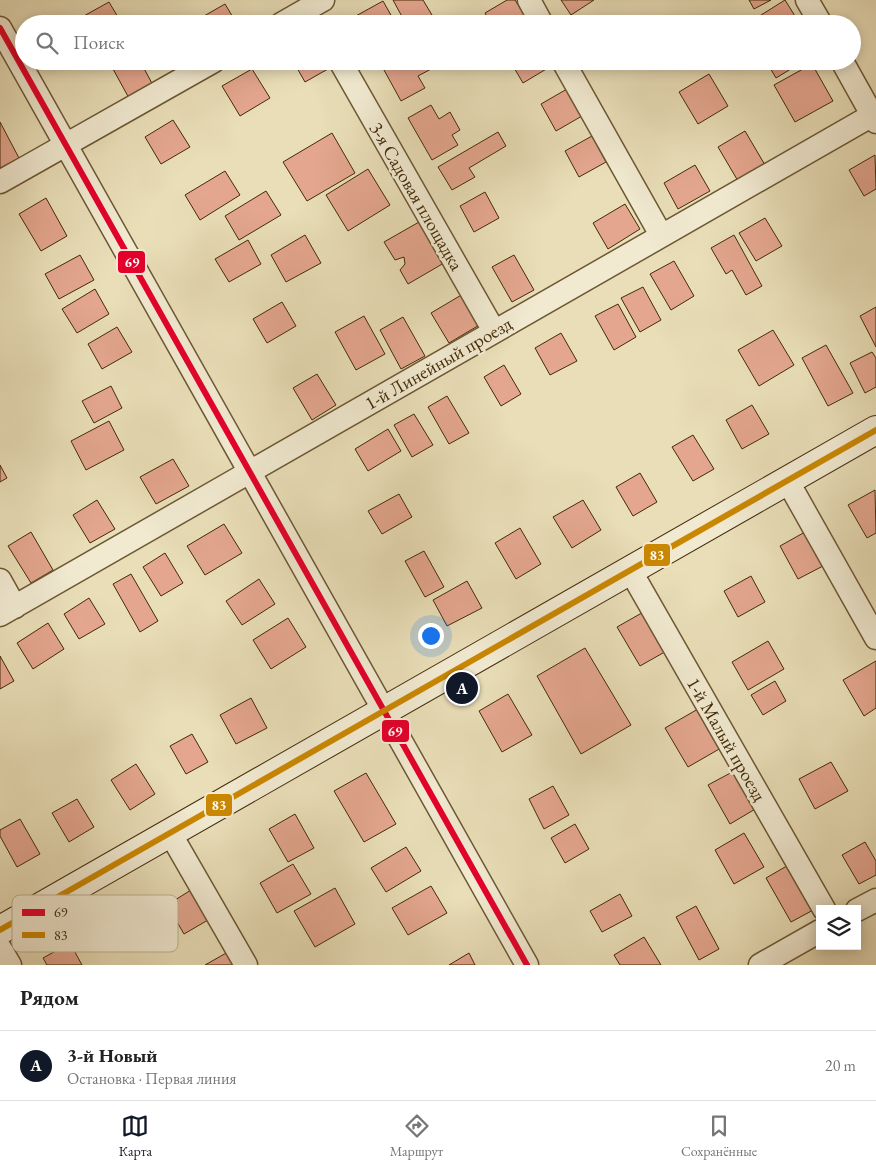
<!DOCTYPE html>
<html lang="ru">
<head>
<meta charset="utf-8">
<style>
  :root { --surface:#fff; --page:#f2f2f2; --text:#222; --muted:#767676; --line:#e0e0e0; --accent:#111827 }
  body { margin:0; font-family:"EB Garamond",serif; background:var(--page); color:var(--text) }
  .controls { position:absolute; right:15px; bottom:15px; display:grid; overflow:hidden; border-radius:0px; box-shadow:0 2px 12px #0003 }
  .controls button { width:45px; height:45px; display:grid; place-items:center; padding:0; border:0; border-bottom:1px solid var(--line); background:var(--surface); color:var(--text); font:25px sans-serif }
  .you { position:absolute; left:430px; top:635px; width:18px; height:18px; margin:-12px; border:4px solid #fff; border-radius:50%; background:#1a73e8; box-shadow:0 0 0 8px #1a73e833 }
  .badge { display:grid; place-items:center; width:32px; height:32px; border-radius:50%; background:var(--accent); color:#fff; font-size:16px; font-weight:700 }
  .pin { position:absolute; translate:-50% -50%; border:2px solid #fff; box-shadow:0 1px 5px #0006 }
  .list { margin:0; padding:0; list-style:none }
  h2 { display:flex; justify-content:space-between; align-items:center; height:65px; margin:0; padding:0 20px; font-size:21px }
  h2 small { font-size:16px; font-weight:400; color:var(--muted) }
  .list li { display:grid; grid-template-columns:32px 1fr auto; gap:15px; align-items:center; box-sizing:border-box; height:70px; padding:0 20px; border-top:1px solid var(--line) }
  .list b { display:block; font-size:19px; white-space:nowrap }
  .list p { margin:0; font-size:16px; white-space:nowrap; color:var(--muted) }
  .list em { font-size:16px; font-style:normal; color:var(--muted) }
  .icon { flex:none; width:28px; height:28px; fill:none; stroke:currentColor; stroke-width:2; stroke-linecap:round; stroke-linejoin:round }
  .map { position:relative; flex:none; width:876px; height:965px; overflow:hidden }
  .search { position:absolute; background:var(--surface); box-shadow:0 2px 12px #0003; left:15px; right:15px; top:15px; height:55px; display:flex; align-items:center; gap:12px; box-sizing:border-box; padding:0 18px; border-radius:28px; color:var(--muted); font-size:19px }
  .sheet { height:135px; background:var(--surface) }
  nav { display:flex; justify-content:space-around; align-items:center; box-sizing:border-box; height:70px; border-top:1px solid var(--line); background:var(--surface); font-size:14px; color:var(--muted) }
  nav a { display:grid; justify-items:center; gap:2px }
  nav .on { color:var(--accent) }
  .map>svg:first-child { display:block }
  .building { fill:#e4a68f; stroke:#422b07 }
  .lines { fill:none; stroke-linecap:round; stroke-linejoin:round }
  .minor-casing { stroke:#6c5833; stroke-width:25 }
  .secondary-casing { stroke:#422b07; stroke-width:30 }
  .minor { stroke:#f1ead1; stroke-width:22 }
  .secondary { stroke:#f1ead1; stroke-width:28 }
  .bus-1-casing { stroke:#f1ead1; stroke-width:10 }
  .bus-2-casing { stroke:#f1ead1; stroke-width:10 }
  .bus-1 { stroke:#e4002b; stroke-width:6 }
  .bus-2 { stroke:#ca8702; stroke-width:6 }
  .labels { text-anchor:middle; stroke-width:5; stroke-linejoin:round; paint-order:stroke }
  .street-label { font-size:19px; fill:#422b07; stroke:#f1ead1 }
  .key { fill:#f1ead1; stroke:#bcb194; stroke-width:1 }
  .key-label { font-size:14px; fill:#422b07 }
  .line-badge { stroke:#f1ead1; stroke-width:2 }
  .badge-label { font-size:14px; text-anchor:middle; font-weight:bold; fill:#fff }
</style>
</head>
<body>
<div class="map">
<svg width="876" height="965" viewBox="0 0 876 965">
  <rect width="100%" height="100%" fill="#e9deb8"/>
  <filter id="stains"><feTurbulence type="fractalNoise" baseFrequency=".004" numOctaves="4"/><feColorMatrix values="0 0 0 0 .2 0 0 0 0 .09 0 0 0 0 .02 0 0 0 .5 -.17"/></filter>
  <radialGradient id="worn" r=".72"><stop offset=".6" stop-color="#630" stop-opacity="0"/><stop offset="1" stop-color="#630" stop-opacity=".3"/></radialGradient>
  <path class="building" d="M393,0h30l9,15 -14,9h-12z
    M507,0h8l15,24h-39l-6,-11z
    M561,0h33l-23,15z
    M749,0h22l-17,9z
    M785,0l15,24h-49l-1,-2z
    M383,1l13,23h-38l-4,-7z
    M109,2l13,22h-36l-4,-7z
    M225,4l12,20h-38l-2,-4z
    M128,61h12l14,26 -24,13 -17,-31z
    M293,61h40l2,4 -30,17z
    M400,61h46l-28,15 7,12 -24,13 -17,-31z
    M510,61h41l2,4 -30,18z
    M594,61h18l-14,8z
    M766,61h38l-28,17z
    M812,64l21,37 -38,21 -21,-37z
    M252,69l18,29 -30,18 -18,-30z
    M709,74l19,32 -30,18 -19,-32z
    M567,89l15,27 -26,15 -15,-27z
    M431,105l8,14 11,-7 10,18 -8,5 6,10 -26,15 -24,-42z
    M173,120l17,27 -29,17 -16,-27z
    M0,122l19,36 -19,10z
    M745,131l20,34 -27,16 -20,-34z
    M498,132l8,14 -37,22 6,9 -23,13 -14,-23z
    M332,133l23,40 -48,28 -24,-39z
    M592,136l14,26 -27,15 -14,-26z
    M875,155l1,34 -12,7 -15,-26z
    M695,165l15,26 -32,18 -14,-26z
    M368,169l22,36 -42,26 -22,-36z
    M225,171l15,24 -40,25 -15,-25z
    M266,191l15,24 -42,25 -14,-24z
    M485,192l14,26 -25,14 -14,-26z
    M46,198l21,38 -26,15 -22,-37z
    M625,204l15,25 -32,20 -15,-26z
    M765,218l17,28 -26,15 -17,-28z
    M419,222l25,41 -36,21 -8,-14 5,-6 -1,-7 -9,3 -11,-18z
    M305,235l16,28 -35,19 -15,-27z
    M734,235l28,51 -16,9 -14,-25 -6,4 -15,-26z
    M248,240l13,24 -32,18 -14,-23z
    M80,255l14,25 -35,19 -14,-25z
    M514,255l20,35 -22,12 -20,-35z
    M674,261l20,35 -23,14 -21,-36z
    M643,287l18,33 -21,12 -19,-34z
    M95,289l14,25 -32,19 -15,-24z
    M463,294l18,30 -32,19 -18,-30z
    M282,302l14,24 -29,17 -14,-24z
    M618,304l18,33 -22,13 -19,-34z
    M876,307v40l-16,-31z
    M364,316l21,38 -29,16 -21,-38z
    M403,317l22,39 -24,13 -21,-39z
    M117,327l15,25 -30,17 -14,-25z
    M773,330l21,35 -35,21 -21,-36z
    M561,333l16,28 -27,14 -15,-27z
    M826,345l27,48 -25,13 -26,-48z
    M872,352l4,6v29l-11,6 -15,-30z
    M504,365l17,29 -20,12 -17,-29z
    M317,374l19,31 -24,15 -19,-32z
    M111,386l11,22 -28,15 -12,-22z
    M447,396l22,37 -20,11 -21,-37z
    M752,405l17,29 -27,15 -16,-29z
    M414,414l19,31 -21,12 -18,-32z
    M109,421l15,29 -38,20 -15,-29z
    M388,429l13,22 -33,20 -13,-22z
    M693,435l21,34 -21,12 -21,-34z
    M173,459l16,27 -33,18 -16,-27z
    M0,465l7,13 -7,4z
    M640,473l17,29 -24,14 -17,-29z
    M875,490l1,43 -9,5 -19,-33z
    M399,494l13,23 -30,17 -14,-23z
    M97,500l18,29 -25,14 -17,-28z
    M583,500l18,30 -29,18 -19,-31z
    M224,524l18,29 -37,22 -18,-29z
    M520,528l21,36 -25,15 -21,-36z
    M31,532l22,38 -22,13 -23,-37z
    M805,532l18,34 -25,13 -18,-33z
    M424,551l20,36 -19,10 -20,-36z
    M165,553l18,30 -22,13 -18,-29z
    M131,574l27,47 -18,11 -27,-48z
    M751,576l14,26 -27,15 -14,-26z
    M259,579l16,25 -33,21 -16,-24z
    M467,581l15,27 -35,18 -14,-26z
    M89,598l16,26 -26,15 -15,-25z
    M647,610l23,39 -30,17 -23,-39z
    M288,618l18,29 -35,22 -18,-29z
    M48,623l16,26 -31,20 -16,-26z
    M768,641l16,28 -36,21 -16,-28z
    M585,648l46,77 -50,29 -44,-78z
    M0,656l14,25 -14,8z
    M876,661v47l-12,8 -21,-36z
    M775,681l11,20 -23,14 -12,-20z
    M508,694l24,41 -30,17 -23,-41z
    M251,698l16,30 -31,16 -16,-29z
    M698,709l23,39 -33,19 -23,-39z
    M192,734l16,28 -22,12 -16,-28z
    M831,762l17,29 -33,18 -16,-30z
    M136,764l19,30 -25,16 -19,-30z
    M736,770l21,38 -27,16 -22,-39z
    M366,773l30,51 -32,18 -30,-51z
    M553,786l16,29 -25,14 -15,-30z
    M77,799l17,28 -25,15 -17,-29z
    M295,814l19,34 -26,14 -19,-33z
    M20,819l20,35 -23,13 -17,-31v-6z
    M575,824l14,25 -24,14 -14,-25z
    M744,833l20,34 -30,17 -19,-34z
    M865,842l11,19v14l-17,9 -17,-29z
    M406,847l15,24 -35,21 -15,-24z
    M792,863l25,45 -26,14 -25,-44z
    M293,864l18,30 -34,19 -17,-30z
    M431,886l16,27 -39,22 -16,-27z
    M335,888l20,36 -40,23 -21,-36z
    M191,890l17,30 -24,14 -17,-29z
    M620,894l12,22 -30,16 -12,-21z
    M696,906l23,43 -20,11 -23,-43z
    M644,937l17,28h-41l-6,-10z
    M70,943l12,22h-35l-4,-7z
    M228,952l8,13h-31z
    M469,953l6,12h-26z"/>
  <g class="lines">
    <g class="minor-casing">
      <path id="minor" d="M529,0l13,24
        M807,0l14,24
        M281,24l42,-24
        M0,28l527,937
        M340,61l154,270
        M563,61l98,174
        M842,61l34,61
        M0,182l214,-121
        M787,480l89,158
        M630,570l194,339
        M0,580l15,27
        M0,615l876,-502
        M170,833l76,132
        M857,910l19,-10
        M0,948l10,17
        M760,965l60,-34"/>
    </g>
    <g class="secondary-casing">
      <path id="secondary" d="M0,930l876,-500"/>
    </g>
    <use href="#minor" class="minor"/>
    <use href="#secondary" class="secondary"/>
    <g class="bus-1-casing">
      <path id="bus-1" d="M0,28l527,937"/>
    </g>
    <g class="bus-2-casing">
      <path id="bus-2" d="M0,930l876,-500"/>
    </g>
    <use href="#bus-1" class="bus-1"/>
    <use href="#bus-2" class="bus-2"/>
  </g>
  <g class="labels">
    <g class="street-label">
      <text transform="translate(417 196) rotate(60)" y="7">3-я Садовая площадка</text>
      <text transform="translate(438 363) rotate(-30)" y="7">1-й Линейный проезд</text>
      <text transform="translate(727 739) rotate(60)" y="7">1-й Малый проезд</text>
    </g>
  </g>
  <rect x="12" y="895" width="166" height="57" rx="8" class="key"/>
  <rect x="22" y="909" width="23" height="7" fill="#e4002b"/>
  <rect x="22" y="932" width="23" height="6" fill="#ca8702"/>
  <g class="key-label">
    <text x="54" y="917">69</text>
    <text x="54" y="940">83</text>
  </g>
  <g class="line-badge">
    <rect x="117" y="250" width="29" height="24" rx="5" fill="#e4002b"/>
    <rect x="643" y="543" width="28" height="24" rx="5" fill="#ca8702"/>
    <rect x="381" y="719" width="29" height="24" rx="5" fill="#e4002b"/>
    <rect x="205" y="793" width="28" height="24" rx="5" fill="#ca8702"/>
  </g>
  <g class="badge-label">
    <text x="132" y="267">69</text>
    <text x="657" y="560">83</text>
    <text x="395" y="736">69</text>
    <text x="219" y="810">83</text>
  </g>
  <rect width="100%" height="100%" filter="url(#stains)"/>
  <rect width="100%" height="100%" fill="url(#worn)"/>
</svg>
<div class="controls">
<button><svg class="icon" aria-label="layers" viewBox="0 0 24 24"><path d="M12 4l9 5-9 5-9-5zM3 14l9 5 9-5"/></svg></button>
</div>
<div class="you"></div>
<div class="pin badge" style="left:462px;top:688px">A</div>
<div class="search"><svg class="icon" aria-label="search" viewBox="0 0 24 24"><circle cx="10" cy="10" r="6"/><path d="M15 15l6 6"/></svg>Поиск</div>
</div>
<section class="sheet">
<h2>Рядом<small></small></h2>
<ul class="list">
<li><span class="badge">A</span><div><b>3-й Новый</b><p>Остановка · Первая линия</p></div><em>20 m</em></li>
</ul>
</section>
<nav>
<a class="on"><svg class="icon" aria-label="map" viewBox="0 0 24 24"><path d="M3 6l6-2 6 2 6-2v14l-6 2-6-2-6 2zM9 4v14M15 6v14"/></svg>Карта</a>
<a><svg class="icon" aria-label="directions" viewBox="0 0 24 24"><path d="M12 3l9 9-9 9-9-9zM9 14v-3h6M13 9l2 2-2 2"/></svg>Маршрут</a>
<a><svg class="icon" aria-label="saved" viewBox="0 0 24 24"><path d="M7 4h10v16l-5-4-5 4z"/></svg>Сохранённые</a>
</nav>
</body>
</html>
